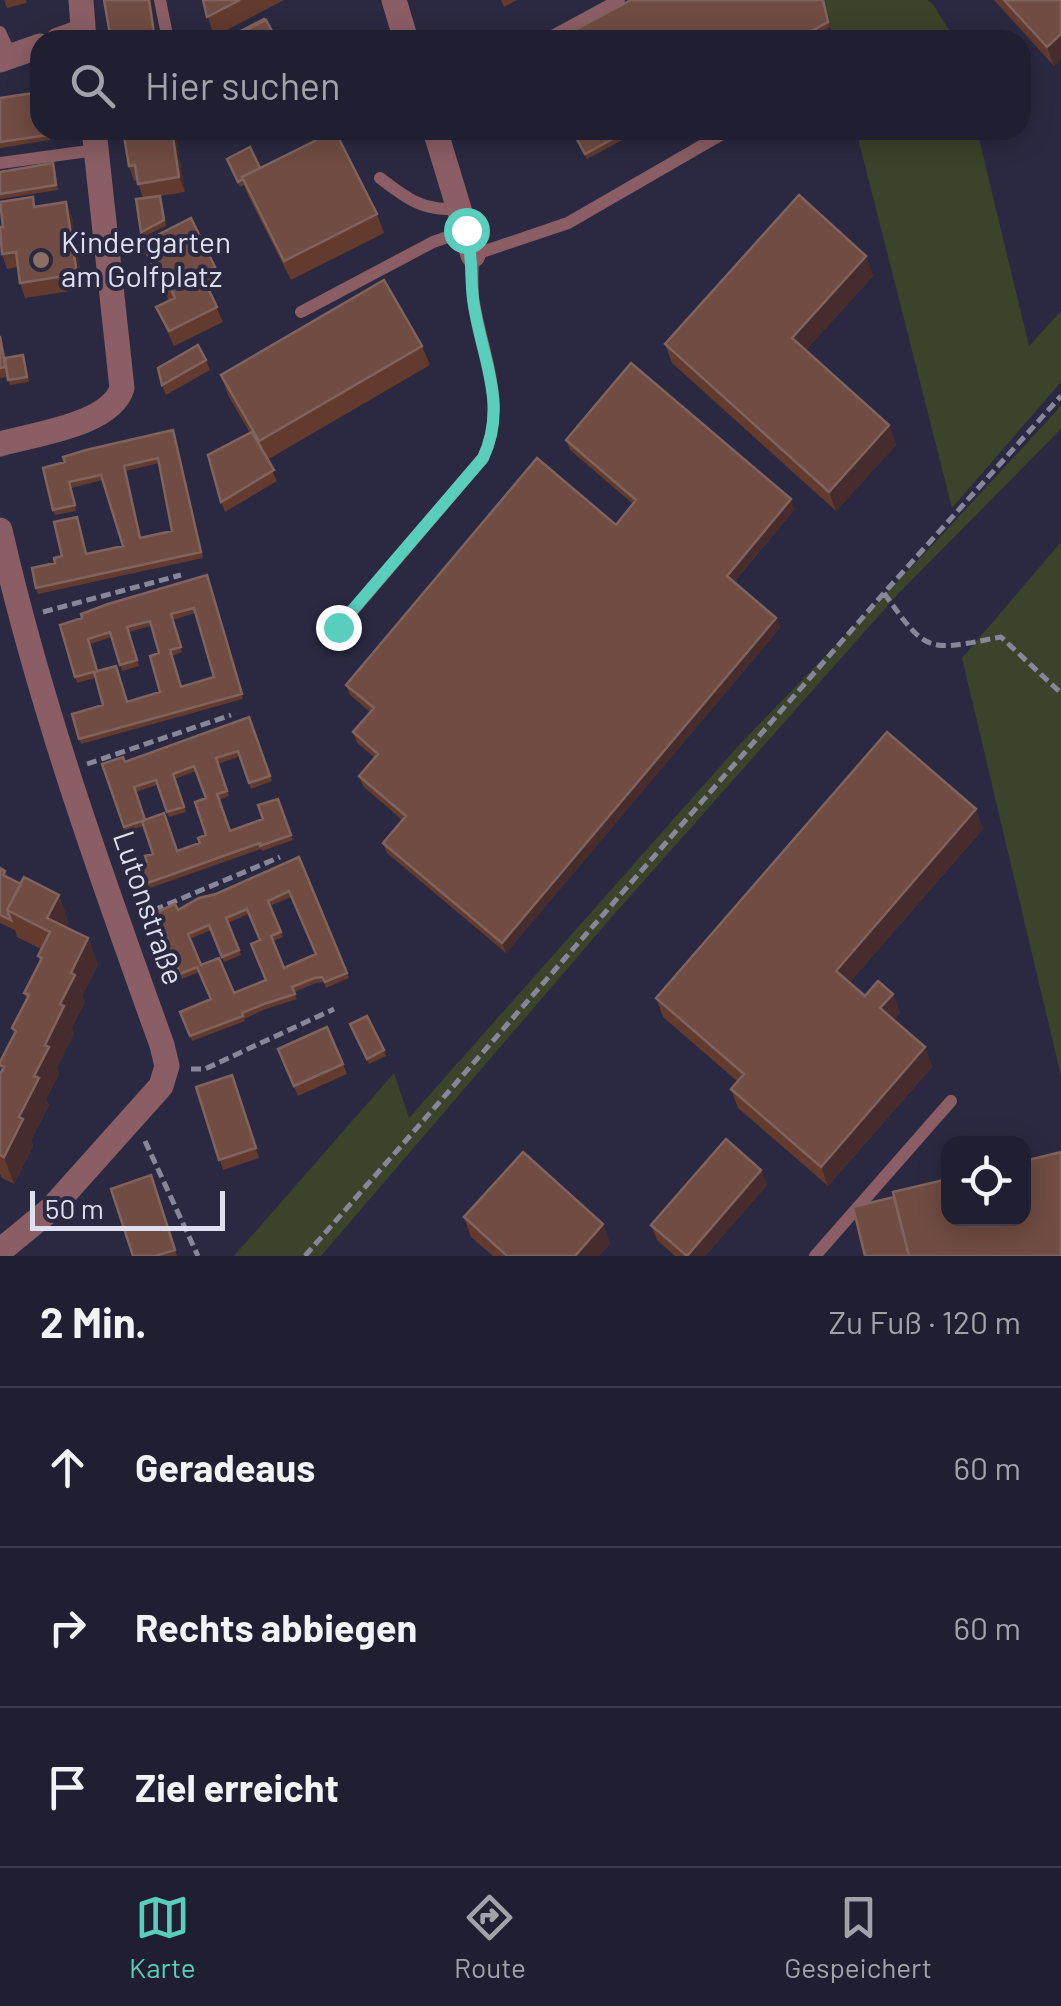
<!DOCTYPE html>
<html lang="de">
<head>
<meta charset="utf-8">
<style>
  :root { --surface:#201f31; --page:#282739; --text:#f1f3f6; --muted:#a2a2ab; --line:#3d3d4d; --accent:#5acebd }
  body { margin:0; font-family:Barlow,sans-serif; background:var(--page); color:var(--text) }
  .controls { position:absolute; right:30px; bottom:30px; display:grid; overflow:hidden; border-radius:20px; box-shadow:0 5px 25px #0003 }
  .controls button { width:90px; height:90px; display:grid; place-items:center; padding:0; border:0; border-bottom:2px solid var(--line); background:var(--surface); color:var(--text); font:50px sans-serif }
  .scale { position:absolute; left:30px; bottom:25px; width:195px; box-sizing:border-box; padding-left:10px; border:5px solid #dedfef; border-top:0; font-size:28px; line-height:35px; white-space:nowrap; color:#dedfef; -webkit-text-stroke:8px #2a2941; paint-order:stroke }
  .stop { position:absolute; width:30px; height:30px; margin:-22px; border:8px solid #5acebd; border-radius:50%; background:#fff }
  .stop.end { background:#5acebd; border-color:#fff; box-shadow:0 2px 10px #0008 }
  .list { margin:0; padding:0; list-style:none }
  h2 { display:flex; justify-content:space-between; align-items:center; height:130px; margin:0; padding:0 40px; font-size:42px }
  h2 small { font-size:32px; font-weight:400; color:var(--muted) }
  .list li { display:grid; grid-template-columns:65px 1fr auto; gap:30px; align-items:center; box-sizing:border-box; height:160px; padding:0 40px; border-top:2px solid var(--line) }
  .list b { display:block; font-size:38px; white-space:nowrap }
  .list em { font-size:32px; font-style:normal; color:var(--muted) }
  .icon { flex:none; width:55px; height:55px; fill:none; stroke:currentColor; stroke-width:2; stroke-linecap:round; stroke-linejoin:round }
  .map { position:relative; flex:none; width:1061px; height:1256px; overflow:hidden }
  .search { position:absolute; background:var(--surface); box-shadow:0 5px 25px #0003; left:30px; right:30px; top:30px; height:110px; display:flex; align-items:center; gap:25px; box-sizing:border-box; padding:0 35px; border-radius:30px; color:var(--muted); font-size:38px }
  .sheet { height:610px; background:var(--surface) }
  nav { display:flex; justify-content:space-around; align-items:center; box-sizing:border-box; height:140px; border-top:2px solid var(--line); background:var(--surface); font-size:28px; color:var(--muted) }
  nav a { display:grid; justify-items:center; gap:5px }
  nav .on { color:var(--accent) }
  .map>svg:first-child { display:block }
  .green { fill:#3b432a }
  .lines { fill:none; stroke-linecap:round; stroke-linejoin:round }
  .path { stroke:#87879b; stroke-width:5; stroke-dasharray:10 5; stroke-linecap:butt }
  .service { stroke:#8a5e64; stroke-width:12 }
  .minor { stroke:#8a5e64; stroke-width:25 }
  .wall { fill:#623a2e; fill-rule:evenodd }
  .shaded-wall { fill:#462c2d }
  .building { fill:#704c42; stroke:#81635d; stroke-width:2.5; fill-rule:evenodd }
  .route { stroke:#5acebd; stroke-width:12 }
  .education-dot { fill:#8d6e63; stroke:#2a2941; stroke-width:4 }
  .labels { text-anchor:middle; stroke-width:8; stroke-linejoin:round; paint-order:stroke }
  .poi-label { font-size:30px; fill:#dedfef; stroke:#2a2941; text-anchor:start }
  .street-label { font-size:30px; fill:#dedfef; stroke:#2a2941 }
</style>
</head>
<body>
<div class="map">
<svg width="1061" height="1256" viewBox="0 0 1061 1256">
  <rect width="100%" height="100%" fill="#2a2941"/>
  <path class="green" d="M824,0h103l6,4 22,36h-122z
    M856,130h121l52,216 32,-35v71l-109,126z
    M1061,406v22l-4,5 -159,161 -288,325 -289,337h-87l160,-183 15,45 331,-374 189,-195z
    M1061,542v534l-99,-418z"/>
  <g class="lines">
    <path class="path" d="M884,593c44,62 43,58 117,44l60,56
      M43,612l138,-37
      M87,764l144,-49
      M140,916l140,-59
      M191,1069h14l129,-60
      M145,1141l53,115
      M305,1256l579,-663 177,-197"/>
    <path class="service" d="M160,0l8,40
      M0,32l11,24
      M545,40l74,-40
      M0,163l96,-13
      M380,178c26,20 45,35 79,30
      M301,312l132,-70 32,-11
      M339,627l144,-169c25,-52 0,-102 -9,-155 -3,-16 -1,-32 -1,-48l95,-32 161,-93
      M815,1256l136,-155"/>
    <path class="minor" d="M81,0l3,40
      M394,0l12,40
      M58,40l25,-9
      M0,60l40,-14
      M435,130l38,125
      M0,444c34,-10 111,-19 122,-56l-28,-258
      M0,530c40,176 101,346 162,515l5,21 -6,20 -110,123 -51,42"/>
  </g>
  <path class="wall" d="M4,0h22l1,3 -20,5z
    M203,0h81l-70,37z
    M501,0h16l-13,7z
    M824,0l6,27 -24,13h-229l-4,-9z
    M994,0h67v60l-7,6z
    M0,98l40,32h8l2,10 -50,8z
    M172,130l5,13 8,49 -25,4 6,30 -23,11 -2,-5 2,-34 -6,-18 -3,1 -5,-15z
    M313,130h18l-15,7z
    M571,130h70l-54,29z
    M229,164l31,4 117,46 7,19 -93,47 -42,-83 -5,-12 -4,2z
    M55,168l3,22 -58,9v-27z
    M66,202l6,15 11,72 -58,9 -5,-15 -2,-16 -11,2 -5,-15 1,-27 33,-20z
    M142,243l73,24 6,15 -13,6 15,34 -49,24 -18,-39 13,-6 -22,-43z
    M866,256l7,20 -67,74 83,75 7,20 -60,66 -164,-148 -7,-19z
    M0,334l6,24 19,2 4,22 -19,3 -3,-8 -7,1z
    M422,346l8,19 -163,95 10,21 -52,31 -4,-10 29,-69 -22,-38 -7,-20z
    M206,360l4,10 -44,25 -4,-10z
    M173,430l30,128 -165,36 -2,-6 51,-34 36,-8 -20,-66 -32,8 5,23 -21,4 -2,-5 12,-48zM159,463l13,68 -31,7 -15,-67z
    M566,440l229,69 -61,73 42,36 4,10 -274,325 -119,-100 -4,-10 19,-23 -39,-34 -4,-10 16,-18 -18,-15 -4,-11 17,-20 -20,-17 -4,-10 270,-160 17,-21 -63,-54z
    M207,575l36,124 -162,45 -9,-30 31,-9 -8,-27 -18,5 -17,-58zM195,613l19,64 -33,9 -9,-30 10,-4 -9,-32zM151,626l8,27 1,39 -33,10 -29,-31 -8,-27 22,-7 10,34 17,-5 -10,-34z
    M249,717l23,64 -21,8 -11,-33 -22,8 11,32 -10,4 11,31 33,-12 15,-20 15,41 -31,11 -1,-2 -128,45 -9,-24 23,-8 6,-8 -10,-28 -18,6 -23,-68 23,-2zM196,771l10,27v37l-6,8 -23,8 -32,-31 -9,-28 21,-7 12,32 17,-5 -11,-33z
    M983,829l-133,153 15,14 28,-2 7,19 -7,7 32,27 7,20 -104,119 -90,-78 -7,-19 6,-8 -74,-64 -7,-19z
    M299,857l50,121 -23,10 -2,-6 -8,1 -22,9 3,7 -31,10 -22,10 1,2 -53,20 -12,-29 31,-13 -12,-27 -17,7 -27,-66 23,-3zM291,897l24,57 -31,14 -11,-27 10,-4 -13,-31zM249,914l11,27 6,39 -32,13 -33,-28 -11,-26 21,-9 13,32 17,-7 -13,-32z
    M0,868l5,3 3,6 13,7 38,11 9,27 -2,5 22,11 10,27 -16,31 3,6 -13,25 2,6 -17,34 2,7 -13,25 3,6 -18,35 2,6 -19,38 -12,-6 -2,-4v-100l1,-3 -1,-9 14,-28 -2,-6 15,-29 -3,-6 16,-30 -2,-7 3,-7 -24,-12 -2,-7 -15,-7z
    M352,1029l32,21 2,6 -17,8z
    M278,1049l65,15 4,10 -49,22z
    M232,1075l27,83 -36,12 -27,-83z
    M761,1170l6,15 -62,71h-30l-18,-16 -6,-15z
    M151,1175l26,81h-44z
    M464,1217l139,7 7,20 -11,12h-106l-22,-19z"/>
  <path class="shaded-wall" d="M149,0h2l6,40h-2z
    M1061,34v26l-7,6 -7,-19z
    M172,130l5,13 8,49 -6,-15z
    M66,202l6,15 11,72 -6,-15z
    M866,256l7,20 -74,82 -7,-20z
    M889,425l7,20 -60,66 -7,-19z
    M791,499l4,10 -65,77 -3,-10z
    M776,618l4,10 -274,325 -4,-10z
    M976,809l7,20 -140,161 -7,-19z
    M59,895l9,27 -11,23 -10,-27z
    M88,938l10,27 -16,31 3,6 -13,25 2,6 -17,34 2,7 -13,25 3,6 -18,35 2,6 -19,38 -10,-27 67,-184z
    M893,994l7,19 -13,15 -7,-20z
    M925,1047l7,20 -104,119 -7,-19z
    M761,1170l6,15 -62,71h-18z
    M603,1224l7,20 -11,12h-24z"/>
  <path class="building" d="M104,0h45l6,40h-44z
    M203,0h37l-33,17z
    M631,0h192l5,22 -33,18h-217l-5,-9z
    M1004,0h57v34l-14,13z
    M264,19l1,1 -39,20h-3z
    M266,20l11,20h-51z
    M40,92v38h7l1,5 -48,7v-44z
    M123,130h49l7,47 -41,7 -3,-19 -6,1z
    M572,130h57l-44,24z
    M335,131l42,83 -93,47 -42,-84z
    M250,147l10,21 -18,9 1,2 -5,3 -11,-23z
    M53,163l3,22 -56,9v-22z
    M799,195l67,61 -74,82 97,87 -60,67 -164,-148z
    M160,196l4,24 -23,12 -5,-33z
    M33,197l1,10 32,-5 11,72 -57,9 -4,-31 -14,2 -2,-27h3l-3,-25z
    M191,218l24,49 -18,9 4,8 4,-2 12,25 -48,24 -13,-24 19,-9 -4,-9 -5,3 -24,-49z
    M384,280l38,66 -163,95 -38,-66z
    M0,336l5,31 -5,1z
    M198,345l8,15 -44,25 -4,-17z
    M23,355l4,22 -19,3 -3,-22z
    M631,363l160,136 -64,77 49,42 -274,325 -119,-100 23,-27 -47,-40 19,-22 -25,-22 21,-24 -28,-23 191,-227 79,67 20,-25 -70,-60z
    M173,430l28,122 -165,36 -4,-20 23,-5 -1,-5 8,-2 -8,-34 23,-5 9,37 37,-8 -22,-71 -32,7 6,23 -22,5 -10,-42 22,-6 -2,-5 23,-7zM158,458l14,73 -32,7 -16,-72z
    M252,432l22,38 -53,32 -13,-47z
    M207,575l35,119 -163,45 -7,-25 31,-9 -9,-33 22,-6 11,36 33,-10 -10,-36 9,-3 -9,-32 -23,6 10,33 -17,5 -10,-33 -22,7 9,32 -22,6 -15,-52 22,-7 -1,-4 27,-10zM194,608l20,69 -33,10 -11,-37 11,-3 -10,-33z
    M249,717l21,59 -21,7 -11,-32 -22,7 11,33 -10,3 13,37 33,-12 -5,-14 20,-6 13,36 -31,11v-3l-129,46 -7,-19 23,-8 -2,-6 8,-2 -11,-33 3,-1 -21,7 -22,-63 21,-7 2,5zM194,766l12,32 -11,4 11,33 -8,3 2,5 -23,8 -13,-38 -19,7 -11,-33 22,-7 11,32 17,-5 -11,-33z
    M887,732l89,77 -140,162 29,25 13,-15 15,13 -13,14 45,39 -104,120 -90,-78 13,-15 -88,-76z
    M299,857l48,116 -22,9 -3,-5 -8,1 -22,9 3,7 -31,10 -22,9 1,3 -53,20 -10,-24 31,-13 -14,-32 -17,7 -25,-61 20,-9 3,6 21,-12 17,-4zM289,891l27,63 -32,14 -13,-32 10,-4 -13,-31zM247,909l13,31 -9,4 15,36 -32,13 -15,-35 -18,7 -13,-31 21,-9 13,32 17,-7 -13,-32z
    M0,868l5,3 -2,4 18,9 -14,26 4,10 -11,-5z
    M24,877l35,18 -12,23 41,20 -17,35 4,2 -15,29 4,2 -19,39 4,2 -15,29 5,2 -20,39 4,2 -19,38 -4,-2v-81l4,-7 -4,-2v-3l16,-31 -4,-3 17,-33 -5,-2 18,-35 -4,-2 12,-24 -43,-22z
    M367,1016l17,34 -17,9 -17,-35z
    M327,1027l16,37 -49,22 -16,-37z
    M232,1075l24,73 -37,12 -23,-73z
    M726,1139l35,31 -74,86 -36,-31z
    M523,1152l80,72 -28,32h-68l-43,-39z
    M1061,1152v104h-152l-16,-64 55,-13v39h76v-57z
    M151,1175l24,75 -20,6h-22l-22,-67z
    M894,1197l15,59h-44l-12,-49z"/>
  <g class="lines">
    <path class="route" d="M338,627l145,-169c26,-55 -3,-103 -10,-159 -3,-24 0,-45 -7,-69"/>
  </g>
  <circle class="education-dot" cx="41" cy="260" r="10"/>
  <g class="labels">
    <g class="poi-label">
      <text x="61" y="253">Kindergarten<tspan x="61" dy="34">am Golfplatz</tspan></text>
    </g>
    <g class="street-label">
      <text transform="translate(148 908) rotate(71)" y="10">Lutonstraße</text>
    </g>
  </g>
</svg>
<div class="controls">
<button><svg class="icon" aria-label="locate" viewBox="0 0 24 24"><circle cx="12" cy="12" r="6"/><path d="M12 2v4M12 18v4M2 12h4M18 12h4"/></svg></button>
</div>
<div class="scale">50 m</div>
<div class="stop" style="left:466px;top:230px"></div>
<div class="stop end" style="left:338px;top:627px"></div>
<div class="search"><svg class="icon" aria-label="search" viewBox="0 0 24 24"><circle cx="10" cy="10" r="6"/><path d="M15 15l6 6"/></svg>Hier suchen</div>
</div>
<section class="sheet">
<h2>2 Min.<small>Zu Fuß · 120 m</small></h2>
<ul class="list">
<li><svg class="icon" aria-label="ahead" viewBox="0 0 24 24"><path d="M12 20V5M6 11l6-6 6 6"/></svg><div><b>Geradeaus</b></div><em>60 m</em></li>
<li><svg class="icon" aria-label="right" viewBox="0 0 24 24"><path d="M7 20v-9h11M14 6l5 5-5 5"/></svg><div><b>Rechts abbiegen</b></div><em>60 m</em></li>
<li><svg class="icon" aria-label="arrive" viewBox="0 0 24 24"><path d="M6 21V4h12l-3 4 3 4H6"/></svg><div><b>Ziel erreicht</b></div></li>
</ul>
</section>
<nav>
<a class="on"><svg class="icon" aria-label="map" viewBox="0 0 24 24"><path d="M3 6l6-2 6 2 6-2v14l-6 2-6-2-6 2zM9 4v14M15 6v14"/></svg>Karte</a>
<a><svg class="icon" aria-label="directions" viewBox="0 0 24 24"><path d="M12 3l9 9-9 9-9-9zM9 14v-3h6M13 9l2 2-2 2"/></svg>Route</a>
<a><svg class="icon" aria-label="saved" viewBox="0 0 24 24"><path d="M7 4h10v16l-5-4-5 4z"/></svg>Gespeichert</a>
</nav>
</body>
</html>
